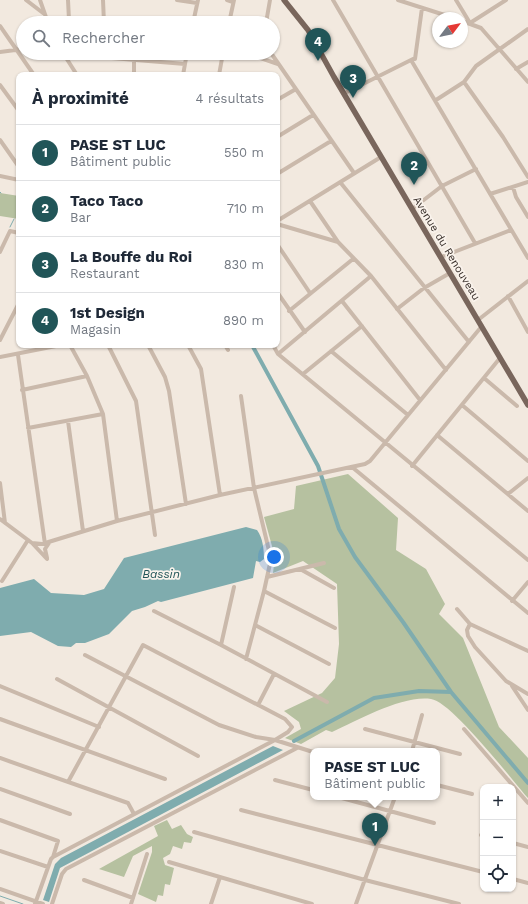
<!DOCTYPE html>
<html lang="fr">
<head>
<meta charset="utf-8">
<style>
  :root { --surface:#fff; --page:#f2f2f3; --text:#1f2937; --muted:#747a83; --line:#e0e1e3; --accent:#215558 }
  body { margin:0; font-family:"Work Sans",sans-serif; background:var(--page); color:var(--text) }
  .controls { position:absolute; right:12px; bottom:12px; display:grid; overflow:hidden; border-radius:8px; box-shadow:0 1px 3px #0004 }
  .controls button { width:36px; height:36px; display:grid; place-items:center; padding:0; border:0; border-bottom:1px solid var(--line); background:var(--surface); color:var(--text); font:20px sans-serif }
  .compass { position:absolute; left:432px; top:12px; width:36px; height:36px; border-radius:50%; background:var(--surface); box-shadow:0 1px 3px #0004; rotate:58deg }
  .you { position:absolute; left:274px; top:557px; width:14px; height:14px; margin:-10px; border:3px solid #fff; border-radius:50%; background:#1a73e8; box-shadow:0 0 0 6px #1a73e833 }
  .badge { display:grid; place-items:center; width:26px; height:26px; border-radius:50%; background:var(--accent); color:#fff; font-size:13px; font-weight:700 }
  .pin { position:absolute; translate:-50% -33px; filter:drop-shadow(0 1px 2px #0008) }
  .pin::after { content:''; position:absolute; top:21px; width:14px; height:12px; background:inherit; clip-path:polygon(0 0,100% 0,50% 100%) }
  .popup { position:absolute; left:310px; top:748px; width:130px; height:52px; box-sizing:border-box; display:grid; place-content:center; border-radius:8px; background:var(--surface); filter:drop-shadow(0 1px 3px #0005); font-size:13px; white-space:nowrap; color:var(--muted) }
  .popup b { font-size:15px; color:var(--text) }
  .popup::after { content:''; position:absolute; left:50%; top:100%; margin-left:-8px; border:8px solid transparent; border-top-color:var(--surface) }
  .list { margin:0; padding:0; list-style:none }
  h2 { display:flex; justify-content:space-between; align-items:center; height:52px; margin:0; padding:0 16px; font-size:17px }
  h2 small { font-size:13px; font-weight:400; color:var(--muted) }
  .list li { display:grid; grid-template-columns:26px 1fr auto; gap:12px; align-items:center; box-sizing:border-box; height:56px; padding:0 16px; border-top:1px solid var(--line) }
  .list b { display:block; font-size:15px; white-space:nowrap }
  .list p { margin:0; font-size:13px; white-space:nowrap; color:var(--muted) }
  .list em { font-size:13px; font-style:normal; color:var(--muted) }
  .icon { flex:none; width:22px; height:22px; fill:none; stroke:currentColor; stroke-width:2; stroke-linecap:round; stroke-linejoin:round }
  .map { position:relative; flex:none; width:528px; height:904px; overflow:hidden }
  .search { position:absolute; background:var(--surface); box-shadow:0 1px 3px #0004; left:16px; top:16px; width:264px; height:44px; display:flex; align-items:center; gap:10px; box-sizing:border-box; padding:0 14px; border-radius:22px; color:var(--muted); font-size:15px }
  .panel { position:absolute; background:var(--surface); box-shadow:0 1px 3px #0004; left:16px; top:72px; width:264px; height:276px; border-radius:8px }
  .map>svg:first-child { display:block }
  .green { fill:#b6c1a0 }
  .water { fill:#7facae }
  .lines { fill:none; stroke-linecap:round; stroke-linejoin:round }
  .stream { stroke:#7facae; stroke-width:1 }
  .canal { stroke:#7facae; stroke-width:4 }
  .minor { stroke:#cab9ab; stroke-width:4 }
  .major { stroke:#79665c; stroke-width:5.5 }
  .labels { text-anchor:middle; stroke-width:3.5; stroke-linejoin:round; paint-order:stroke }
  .street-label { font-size:11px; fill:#382f2a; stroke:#faf3ec }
  .water-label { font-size:12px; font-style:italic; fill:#215558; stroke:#faf3ec }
</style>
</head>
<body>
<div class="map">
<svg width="528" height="904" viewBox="0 0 528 904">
  <rect width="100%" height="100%" fill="#f2e9df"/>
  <path class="green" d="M0,193l19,3v23l-19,-3z
    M348,474l50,44 -2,32 30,19 19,35 -6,10 24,24 36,89 29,31v40c-16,-18 -77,-97 -97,-99 -29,-4 -72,21 -99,33l-6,-2 -25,14 -16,-6 16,-9 -2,-7 -15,-11 38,-18 13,-15 4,-34 -2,-60 -34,-23 -30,12 2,-16 -11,-40 30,-8 2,-23z
    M167,820l5,9 9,-4 6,9 6,3 -2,6 -7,-1 -2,7 -9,-3 -3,8 -7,4 2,7 9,3 -4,17 -5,-1 -2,12 -5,-1 -2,7 -18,-8 14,-42v-6l-19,10 -9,21 -25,-8 59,-33 -4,-10z"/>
  <path class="water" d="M246,527l11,3c6,8 7,20 7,29l-4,3 -4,-1 -3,17 -92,24 -3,-1 -13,6 -13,4 -23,23 -24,9h-9l-5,4 -13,-1 -27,-14 -31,4v-48l34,-9 17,14 33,2 20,-6 20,-31z
    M273,746l10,4 -223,118 -11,34 -6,-2 12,-36 6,-6z"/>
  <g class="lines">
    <path class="stream" d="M0,192l1,1
      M10,227l4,-8
      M0,896l23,8"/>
    <path class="canal" d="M252,345l66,121 21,63 16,28 48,65 48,70 77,91
      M294,741l80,-43 45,-7 32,1"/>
    <path class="minor" d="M26,0l17,13
      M40,0l8,23
      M68,0l1,20
      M103,0l1,23
      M177,0l20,3
      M227,0l6,2
      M333,0l142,243
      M398,0l56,18
      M456,0l14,23
      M46,19l43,4
      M462,21l19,7 47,54
      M193,23l5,-23
      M229,23l5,-23
      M266,23l4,-23
      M470,23l36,-23
      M0,26l34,49
      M0,52l23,-3
      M63,53l14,22
      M245,53l33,11
      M271,53l83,120
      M63,54l122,10
      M415,59l7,-51
      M134,60v15
      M411,60l117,198
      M516,69l12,-7
      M183,75l4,-22
      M219,75l4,-22
      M464,82l39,55 25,40
      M0,85l19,26
      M345,93l70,-35
      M277,100l19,-11
      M436,100l28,-18 12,-16 52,-37
      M277,137l36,-22
      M0,140l19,27
      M277,174l54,-33
      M0,176l19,4
      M340,182l129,160
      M513,187l3,10 12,20
      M490,194l38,-12
      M310,201l28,41 33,34 75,94
      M412,209l30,-23 34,-17
      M277,221l104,-64
      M277,224l61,18
      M277,244l33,49
      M0,252l10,-21 9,2
      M441,257l70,-27
      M277,292l28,40
      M508,296l20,36
      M342,301l78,99
      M397,309l27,-21 26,-15
      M289,311l64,-52
      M478,320l50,-39
      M0,340l19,-37
      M70,345l17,31 16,38 14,107
      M108,345l28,56 19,134
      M148,345l17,32 4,14 17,113
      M188,345l13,24 19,126
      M225,345l3,5
      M273,345l5,9 250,206
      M331,351l77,64
      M278,354l93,-78
      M18,355l27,189
      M0,357l61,-12
      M303,374l59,-48
      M484,378l33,28
      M22,390l65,-14
      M241,396l13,92 17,71 -7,32 -18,68
      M462,405l66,56
      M68,421l15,110
      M28,428l75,-14
      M437,435l91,76
      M412,466l88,-108
      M352,467l176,146
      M0,483l5,40
      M508,494l20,-16
      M0,519l32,24 10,1 75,-23 103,-26 145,-31 5,-3 112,-135
      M33,544l14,15
      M47,558l-2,-9 4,-6
      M300,569l34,19
      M267,577l57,-14
      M2,581l26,-41
      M264,591l71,37
      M512,601l16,-19
      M457,609l13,15 58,27
      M154,611l67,34 106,57
      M470,624l-3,6 1,6 7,11 31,34 22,13
      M255,625l74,39
      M221,645l13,-58
      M85,655l134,70 37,12 19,3 38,12
      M57,679l141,77
      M0,686l99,41
      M512,686l16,24
      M258,705l16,-31
      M0,719l165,60
      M365,729l95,25
      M464,729l64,74
      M412,751l10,-36
      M0,758l128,45 6,11
      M275,780l38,10
      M437,785l35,9
      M0,789l70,25
      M338,797l96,26
      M241,810l242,62
      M0,820l58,21 -5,16
      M194,832l171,48 94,24
      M481,835h2
      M513,843l15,4
      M0,851l48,16
      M169,862l143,42
      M513,879l15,4
      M84,880l49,18
      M0,889l43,15
      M0,903l3,1
      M35,904l16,-45 2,-2 222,-117 13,-8 4,-5 -7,-8 -142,-74 -75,137
      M52,904l10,-30 4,-5 231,-121
      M131,904l16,-50
      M211,904l9,-27
      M356,904l39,-107"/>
    <path class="major" d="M284,0l24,30 26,47 194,328"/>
  </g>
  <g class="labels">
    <g class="street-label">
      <text transform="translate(447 248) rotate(59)" y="4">Avenue du Renouveau</text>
    </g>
    <g class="water-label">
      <text x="161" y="578">Bassin</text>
    </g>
  </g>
</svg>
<div class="controls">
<button>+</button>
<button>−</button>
<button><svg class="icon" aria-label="locate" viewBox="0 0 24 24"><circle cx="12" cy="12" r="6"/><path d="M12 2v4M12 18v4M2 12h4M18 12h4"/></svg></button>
</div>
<svg class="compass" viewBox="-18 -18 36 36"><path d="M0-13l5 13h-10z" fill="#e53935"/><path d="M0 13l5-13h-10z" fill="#747a83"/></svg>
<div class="you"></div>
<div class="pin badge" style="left:375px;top:846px">1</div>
<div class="popup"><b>PASE ST LUC</b>Bâtiment public</div>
<div class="pin badge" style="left:414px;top:185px">2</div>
<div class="pin badge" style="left:353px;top:98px">3</div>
<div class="pin badge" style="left:318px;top:61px">4</div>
<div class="search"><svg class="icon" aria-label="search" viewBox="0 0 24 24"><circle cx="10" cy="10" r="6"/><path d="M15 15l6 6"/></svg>Rechercher</div>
<section class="panel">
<h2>À proximité<small>4 résultats</small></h2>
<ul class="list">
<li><span class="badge">1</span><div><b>PASE ST LUC</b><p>Bâtiment public</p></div><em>550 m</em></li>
<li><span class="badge">2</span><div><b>Taco Taco</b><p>Bar</p></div><em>710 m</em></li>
<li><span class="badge">3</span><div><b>La Bouffe du Roi</b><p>Restaurant</p></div><em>830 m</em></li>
<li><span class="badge">4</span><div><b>1st Design</b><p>Magasin</p></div><em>890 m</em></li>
</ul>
</section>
</div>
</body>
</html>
